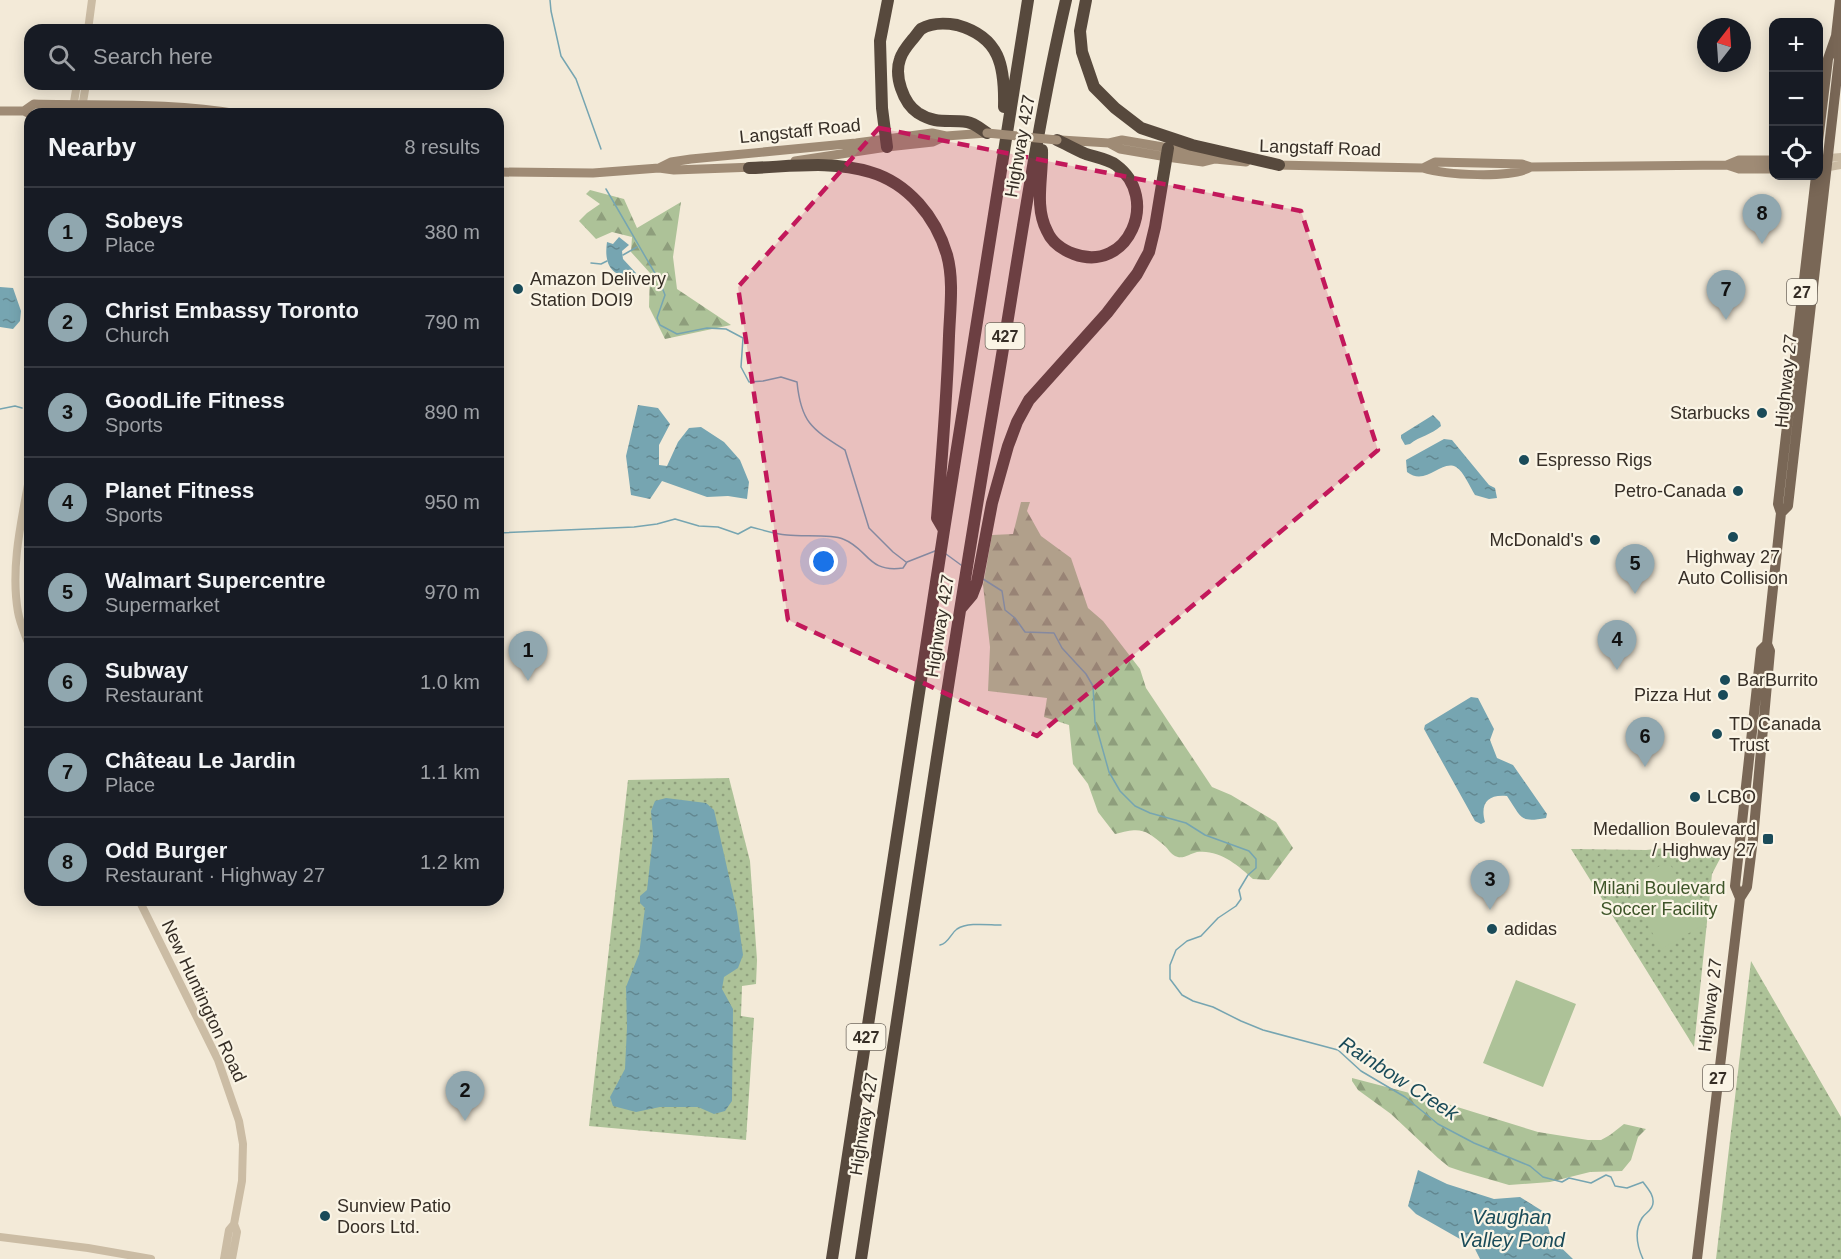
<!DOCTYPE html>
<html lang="en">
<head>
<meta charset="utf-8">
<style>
  :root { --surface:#171b24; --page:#242831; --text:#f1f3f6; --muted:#9ea1a6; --line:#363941; --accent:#90a7af }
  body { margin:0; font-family:Arial,sans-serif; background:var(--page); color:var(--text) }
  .controls { position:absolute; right:18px; top:18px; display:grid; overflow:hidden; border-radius:12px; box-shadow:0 3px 15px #0003 }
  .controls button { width:54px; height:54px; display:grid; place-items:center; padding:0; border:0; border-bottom:2px solid var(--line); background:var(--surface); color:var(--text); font:30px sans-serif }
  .compass { position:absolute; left:1697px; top:18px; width:54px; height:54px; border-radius:50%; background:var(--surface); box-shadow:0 3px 15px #0003; rotate:17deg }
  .you { position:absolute; left:824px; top:562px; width:21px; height:21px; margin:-15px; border:4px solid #fff; border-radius:50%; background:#1a73e8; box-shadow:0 0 0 9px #1a73e833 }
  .badge { display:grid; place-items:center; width:39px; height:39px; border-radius:50%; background:var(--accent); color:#111; font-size:20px; font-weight:700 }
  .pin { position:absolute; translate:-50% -50px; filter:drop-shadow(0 2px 3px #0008) }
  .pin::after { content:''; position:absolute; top:32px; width:21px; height:18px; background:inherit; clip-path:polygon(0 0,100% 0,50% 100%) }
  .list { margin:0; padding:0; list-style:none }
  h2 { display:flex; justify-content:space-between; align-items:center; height:78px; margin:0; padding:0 24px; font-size:26px }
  h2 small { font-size:20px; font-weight:400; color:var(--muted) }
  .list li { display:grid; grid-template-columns:39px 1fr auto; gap:18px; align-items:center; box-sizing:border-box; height:90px; padding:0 24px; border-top:2px solid var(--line) }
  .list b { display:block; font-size:22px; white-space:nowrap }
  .list p { margin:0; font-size:20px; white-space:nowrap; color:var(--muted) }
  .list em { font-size:20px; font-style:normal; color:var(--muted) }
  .icon { flex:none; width:33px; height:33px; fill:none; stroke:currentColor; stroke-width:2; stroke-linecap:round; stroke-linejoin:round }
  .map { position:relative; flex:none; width:1841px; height:1259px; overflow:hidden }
  .search { position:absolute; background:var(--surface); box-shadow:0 3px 15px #0003; left:24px; top:24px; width:480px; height:66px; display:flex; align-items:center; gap:15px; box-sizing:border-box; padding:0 21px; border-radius:18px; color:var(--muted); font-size:22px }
  .panel { position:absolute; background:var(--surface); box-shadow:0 3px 15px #0003; left:24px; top:108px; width:480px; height:798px; border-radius:18px }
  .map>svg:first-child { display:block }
  .green { fill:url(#green-dots) }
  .forest { fill:url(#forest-firs) }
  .pitch { fill:#adc298 }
  .water { fill:url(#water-ripples) }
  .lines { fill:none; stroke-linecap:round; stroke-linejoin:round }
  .stream { stroke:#76a5b1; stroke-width:1.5 }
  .tertiary { stroke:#cbbca4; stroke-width:8 }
  .secondary { stroke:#9f8b75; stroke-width:9 }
  .primary { stroke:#796756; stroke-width:10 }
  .motorway { stroke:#57493d; stroke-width:12 }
  .secondary-bridge { stroke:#9f8b75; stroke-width:9 }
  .marked { fill:#c2185b; fill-opacity:0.2; stroke:#c2185b; stroke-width:4.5; stroke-dasharray:12 8; stroke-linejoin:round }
  .poi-dot { fill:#1a4b59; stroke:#faf4e5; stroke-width:2 }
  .labels { text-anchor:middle; stroke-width:4.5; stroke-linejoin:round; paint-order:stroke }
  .shield { fill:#faf4e5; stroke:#71695f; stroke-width:1.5 }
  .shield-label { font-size:16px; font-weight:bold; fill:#362e26 }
  .street-label { font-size:18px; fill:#362e26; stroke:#faf4e5 }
  .poi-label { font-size:18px; fill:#362e26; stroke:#faf4e5; text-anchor:start }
  .park-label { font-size:18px; fill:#3e5529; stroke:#faf4e5 }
  .water-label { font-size:20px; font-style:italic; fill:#1a4b59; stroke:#faf4e5 }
</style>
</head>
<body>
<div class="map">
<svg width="1841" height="1259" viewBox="0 0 1841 1259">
  <defs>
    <pattern id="green-dots" width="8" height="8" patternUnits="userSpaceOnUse" patternTransform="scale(1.5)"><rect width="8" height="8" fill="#adc298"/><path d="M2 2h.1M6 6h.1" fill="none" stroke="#8e9e7c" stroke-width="1.8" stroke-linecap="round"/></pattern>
    <pattern id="forest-firs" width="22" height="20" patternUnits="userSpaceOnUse" patternTransform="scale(1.5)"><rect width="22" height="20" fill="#adc298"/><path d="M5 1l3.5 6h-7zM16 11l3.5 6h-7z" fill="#8e9e7c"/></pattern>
    <pattern id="water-ripples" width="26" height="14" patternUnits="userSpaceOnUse" patternTransform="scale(1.5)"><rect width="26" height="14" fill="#76a5b1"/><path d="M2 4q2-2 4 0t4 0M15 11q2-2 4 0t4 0" fill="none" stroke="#628790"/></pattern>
  </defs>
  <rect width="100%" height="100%" fill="#f3ead8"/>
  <path class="green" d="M729,778l21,83 7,99 -1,24 -14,2 -1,30 13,2 -8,122 -157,-14 39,-346z
    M1693,845l31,6 -12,23 -18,173 -123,-198 75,1z
    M1751,961l90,156v142h-125z"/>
  <path class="forest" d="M590,190l34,9 13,29 44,-26 -8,55 4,32 54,36 -66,14 -16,-32 1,-34 -19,-21 1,-15 -20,-5 -16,7 -17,-18 8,-8 13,-9 -14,-10z
    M1021,502h9l-3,9 14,25 30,22 17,50 15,13 37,48 6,19 66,99 19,8 45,27 17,26 -24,32 -16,-1c-15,-14 -34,-30 -56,-27 -8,2 -14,8 -22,4 -4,-2 -7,-7 -10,-10 -20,-17 -24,-19 -50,-12l-17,-22 -10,-28 -15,-20 -4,-39 -25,-8 3,-19 -59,-7 2,-44 -7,-62 9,-50 21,-1z
    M1352,1078l73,19 113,35 50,8h13l9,-5 14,-11 22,5 -8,8 -7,23 -9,11 -32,1 -40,10 -41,3 -45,-13 -15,-5 -11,-9 -47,-44 -33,-24 -6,-9z"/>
  <path class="pitch" d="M1668,861l38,62 -44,26 -37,-62z
    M1516,980l60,24 -33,83 -60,-24z"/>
  <path class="water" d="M619,237l10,8 -7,6 1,8 13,14 -5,5c-21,-3 -27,-15 -24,-36l6,2z
    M0,287l13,1 8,23 -1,10 -7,8 -13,-2z
    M638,405l20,3 12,16 -11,21v20l8,1 11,-24 11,-14 12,-1 23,15 16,18 9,22 -2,17 -19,-3 -21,1 -45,-16 -12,18 -19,-4 -5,-39z
    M1433,415l7,7 1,4c-10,9 -21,10 -31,18l-5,1 -4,-7v-3z
    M1444,439l8,1 37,45 6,3 2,10 -8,1 -14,-4c-5,-8 -11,-23 -19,-28 -15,-8 -30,20 -49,5l-1,-12z
    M1471,697l7,1 16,31 -4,11 7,18 16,7 34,49 -1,4c-27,5 -24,0 -39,-22 -20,-2 -27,8 -22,26l-4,2 -6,-3 -51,-92 1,-4z
    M666,798l40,5 8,7 23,102 6,43 -5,13 -14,9 -2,12 11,20 -1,92 -7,10 -11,3 -16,-7h-38l-24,5 -23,-6 -3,-9 15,-28 2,-42 -1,-40 13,-33 6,-46 -5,-5v-7l7,-6 6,-54 -2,-25 4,-10z
    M1418,1170l29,14 47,15 26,-2 24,15 7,26 22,21h-93l-6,-12 -58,-33 -8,-8z"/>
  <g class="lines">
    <path class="stream" d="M550,0l1,11 10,45 15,23 25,70
      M606,189l54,93 5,13 -8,23 3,7 17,9 30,-6 19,1 17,9 -2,29 8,15 14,-1 18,-4 16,5c4,41 15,47 48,68l24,78 24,24 13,10
      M623,255l14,-8
      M591,263l10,1 6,-3
      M0,409l15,-3 7,2
      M498,533l136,-6 23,-3 18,-5 24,7 19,1 20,7 13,-7c12,3 24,7 36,8 15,2 44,-1 56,4 26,10 24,34 60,29l4,-6 28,-11
      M946,554l15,11
      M983,579l19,12 3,19 10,8 10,14 29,1 8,15 24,26 7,12 2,36 14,50 11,19 15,15 15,7 36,10 19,12 44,16 7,8v9l-8,7 -9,15 2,9 -5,7 -18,12 -17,18 -14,5 -11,9 -6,15v14l12,16 11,6 20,6 28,14 22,9 75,20 23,21 44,26 33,27 36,19 56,23 13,11 19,5 7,-4 22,5 15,-8 5,2 4,9 12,2 16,-6c5,7 11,13 10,21 0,7 -8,10 -11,15 -8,13 -5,28 1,41
      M940,945c9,-2 10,-11 17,-16 11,-7 31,-4 44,-4"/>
    <path class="tertiary" d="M88,30l4,-30
      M72,114l5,-30
      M81,114l5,-30
      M1829,158l12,-1
      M1818,169l23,-4
      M30,474c-8,44 -20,93 -12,138 2,12 8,24 12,36
      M139,900l79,160 21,61 4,23 -1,37 -8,43 -5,6 -5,29
      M0,1237l88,11 63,11
      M232,1259l5,-27 -3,-8"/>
    <path class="secondary" d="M0,111h24l4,2
      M24,111l10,-7c67,2 137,-2 204,10
      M1061,140l48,3 13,-3 82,14 11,5
      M1109,143l11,6 47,8 36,5 12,-3 31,3
      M795,161l92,-14 46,-5 13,-6
      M1275,165l148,3c22,7 88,11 108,-1
      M1727,165l12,-5h35
      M659,168l12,-6 20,-3 165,-16 76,-10 14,3 41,-3
      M1423,168l12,-6 87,2 9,3 196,-2 12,4h35
      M498,172l95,1 66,-5 15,2 81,-3"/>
    <path class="primary" d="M1818,141l10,-82 8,-23 4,-36
      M1781,513l7,-7 51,-447 -3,-23
      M1740,898l-5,-12 26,-236 6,-6
      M1697,1259l43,-361 7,-11 6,-48 17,-188 -3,-7 14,-131 -3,-9 38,-328"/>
    <path class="motorway" d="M1086,0l-6,31 2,21 12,35 21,21 26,20 51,17 87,20
      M987,133c-6,-4 -13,-10 -20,-11 -19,-3 -30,3 -49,-9 -15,-10 -24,-37 -18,-54 2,-7 7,-13 12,-19 3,-3 6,-8 9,-11 10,-6 25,-6 36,-4 43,12 48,41 47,82
      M887,147l-5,-39 -2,-67 8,-41
      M1042,150c1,27 -8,56 5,81 5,12 16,19 27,23 54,20 87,-56 42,-89 -8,-6 -21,-8 -30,-11 -10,-4 -20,-10 -29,-14
      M749,168c39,-1 83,-8 121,4 38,11 66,45 77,83 7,25 3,55 2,81 -2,61 -7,121 -12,182l7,12
      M961,608l11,-13 5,-13 15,-79 16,-57 9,-24 12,-22 78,-87 30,-39 12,-22 6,-25 13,-79
      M832,1259l112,-729 84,-530
      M861,1259c44,-289 86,-579 135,-868 22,-130 40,-262 70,-391"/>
    <path class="secondary-bridge" d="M987,133l70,7"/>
  </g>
  <path class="marked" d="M879,128l422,83 77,239 -341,286 -249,-116 -50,-333z"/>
  <g class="poi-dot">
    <circle cx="518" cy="289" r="6"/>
    <circle cx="1762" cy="413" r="6"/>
    <circle cx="1524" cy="460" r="6"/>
    <circle cx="1738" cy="491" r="6"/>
    <circle cx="1733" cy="537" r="6"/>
    <circle cx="1595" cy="540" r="6"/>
    <circle cx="1725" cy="680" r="6"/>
    <circle cx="1723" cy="695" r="6"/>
    <circle cx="1717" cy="734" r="6"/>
    <circle cx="1695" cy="797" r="6"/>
    <rect x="1762" y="833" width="12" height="12" rx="3"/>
    <circle cx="1492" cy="929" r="6"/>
    <circle cx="325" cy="1216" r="6"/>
  </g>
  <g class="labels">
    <g class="shield">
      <rect x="1787" y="279" width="30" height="26" rx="4.5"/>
      <rect x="985.5" y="323" width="39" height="26" rx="4.5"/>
      <rect x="846.5" y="1024" width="39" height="26" rx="4.5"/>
      <rect x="1703" y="1065" width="30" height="26" rx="4.5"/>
    </g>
    <g class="shield-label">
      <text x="1802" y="298">27</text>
      <text x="1005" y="342">427</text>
      <text x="866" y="1043">427</text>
      <text x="1718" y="1084">27</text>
    </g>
    <g class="street-label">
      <text transform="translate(800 131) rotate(-6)" y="6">Langstaff Road</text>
      <text transform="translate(1020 146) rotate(-80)" y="6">Highway 427</text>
      <text transform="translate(1320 148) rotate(2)" y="6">Langstaff Road</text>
      <text transform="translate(1786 381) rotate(-84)" y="6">Highway 27</text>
      <text transform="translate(940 626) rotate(-81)" y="6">Highway 427</text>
      <text transform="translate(204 1001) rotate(65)" y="6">New Huntington Road</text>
      <text transform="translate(1710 1005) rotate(-83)" y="6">Highway 27</text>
      <text transform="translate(864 1124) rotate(-81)" y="6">Highway 427</text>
    </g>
    <g class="poi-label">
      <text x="530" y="285">Amazon Delivery<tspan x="530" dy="21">Station DOI9</tspan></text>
      <text x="1750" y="419" text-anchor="end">Starbucks</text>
      <text x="1536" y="466">Espresso Rigs</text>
      <text x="1726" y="497" text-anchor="end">Petro-Canada</text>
      <text x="1583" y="546" text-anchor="end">McDonald's</text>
      <text x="1733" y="563" text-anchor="middle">Highway 27<tspan x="1733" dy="21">Auto Collision</tspan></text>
      <text x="1737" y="686">BarBurrito</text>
      <text x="1711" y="701" text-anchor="end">Pizza Hut</text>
      <text x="1729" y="730">TD Canada<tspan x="1729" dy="21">Trust</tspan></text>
      <text x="1707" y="803">LCBO</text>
      <text x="1756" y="835" text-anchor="end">Medallion Boulevard<tspan x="1756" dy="21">/ Highway 27</tspan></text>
      <text x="1504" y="935">adidas</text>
      <text x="337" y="1212">Sunview Patio<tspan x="337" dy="21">Doors Ltd.</tspan></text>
    </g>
    <g class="park-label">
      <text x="1659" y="894">Milani Boulevard<tspan x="1659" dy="21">Soccer Facility</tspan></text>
    </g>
    <g class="water-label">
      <text transform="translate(1399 1078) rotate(33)" y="7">Rainbow Creek</text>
      <text x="1512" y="1224">Vaughan<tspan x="1512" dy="23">Valley Pond</tspan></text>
    </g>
  </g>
</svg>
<div class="controls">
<button>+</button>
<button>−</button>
<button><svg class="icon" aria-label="locate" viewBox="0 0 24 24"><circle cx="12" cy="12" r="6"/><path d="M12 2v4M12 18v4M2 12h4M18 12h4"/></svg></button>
</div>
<svg class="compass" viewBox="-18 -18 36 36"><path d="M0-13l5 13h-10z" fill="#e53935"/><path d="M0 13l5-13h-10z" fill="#9ea1a6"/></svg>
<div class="you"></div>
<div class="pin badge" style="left:528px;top:681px">1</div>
<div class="pin badge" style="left:465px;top:1121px">2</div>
<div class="pin badge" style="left:1490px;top:910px">3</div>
<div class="pin badge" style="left:1617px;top:670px">4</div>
<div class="pin badge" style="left:1635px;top:594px">5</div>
<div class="pin badge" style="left:1645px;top:767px">6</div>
<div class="pin badge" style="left:1726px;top:320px">7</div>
<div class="pin badge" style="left:1762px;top:244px">8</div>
<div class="search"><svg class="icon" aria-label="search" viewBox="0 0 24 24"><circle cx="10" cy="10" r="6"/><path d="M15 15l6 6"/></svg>Search here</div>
<section class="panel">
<h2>Nearby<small>8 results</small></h2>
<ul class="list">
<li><span class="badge">1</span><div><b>Sobeys</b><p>Place</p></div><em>380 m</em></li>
<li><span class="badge">2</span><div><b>Christ Embassy Toronto</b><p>Church</p></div><em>790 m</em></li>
<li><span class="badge">3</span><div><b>GoodLife Fitness</b><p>Sports</p></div><em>890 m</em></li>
<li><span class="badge">4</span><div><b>Planet Fitness</b><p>Sports</p></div><em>950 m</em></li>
<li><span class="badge">5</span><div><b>Walmart Supercentre</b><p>Supermarket</p></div><em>970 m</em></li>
<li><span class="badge">6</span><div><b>Subway</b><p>Restaurant</p></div><em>1.0 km</em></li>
<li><span class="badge">7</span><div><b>Château Le Jardin</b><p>Place</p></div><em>1.1 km</em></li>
<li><span class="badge">8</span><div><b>Odd Burger</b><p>Restaurant · Highway 27</p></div><em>1.2 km</em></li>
</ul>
</section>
</div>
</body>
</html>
